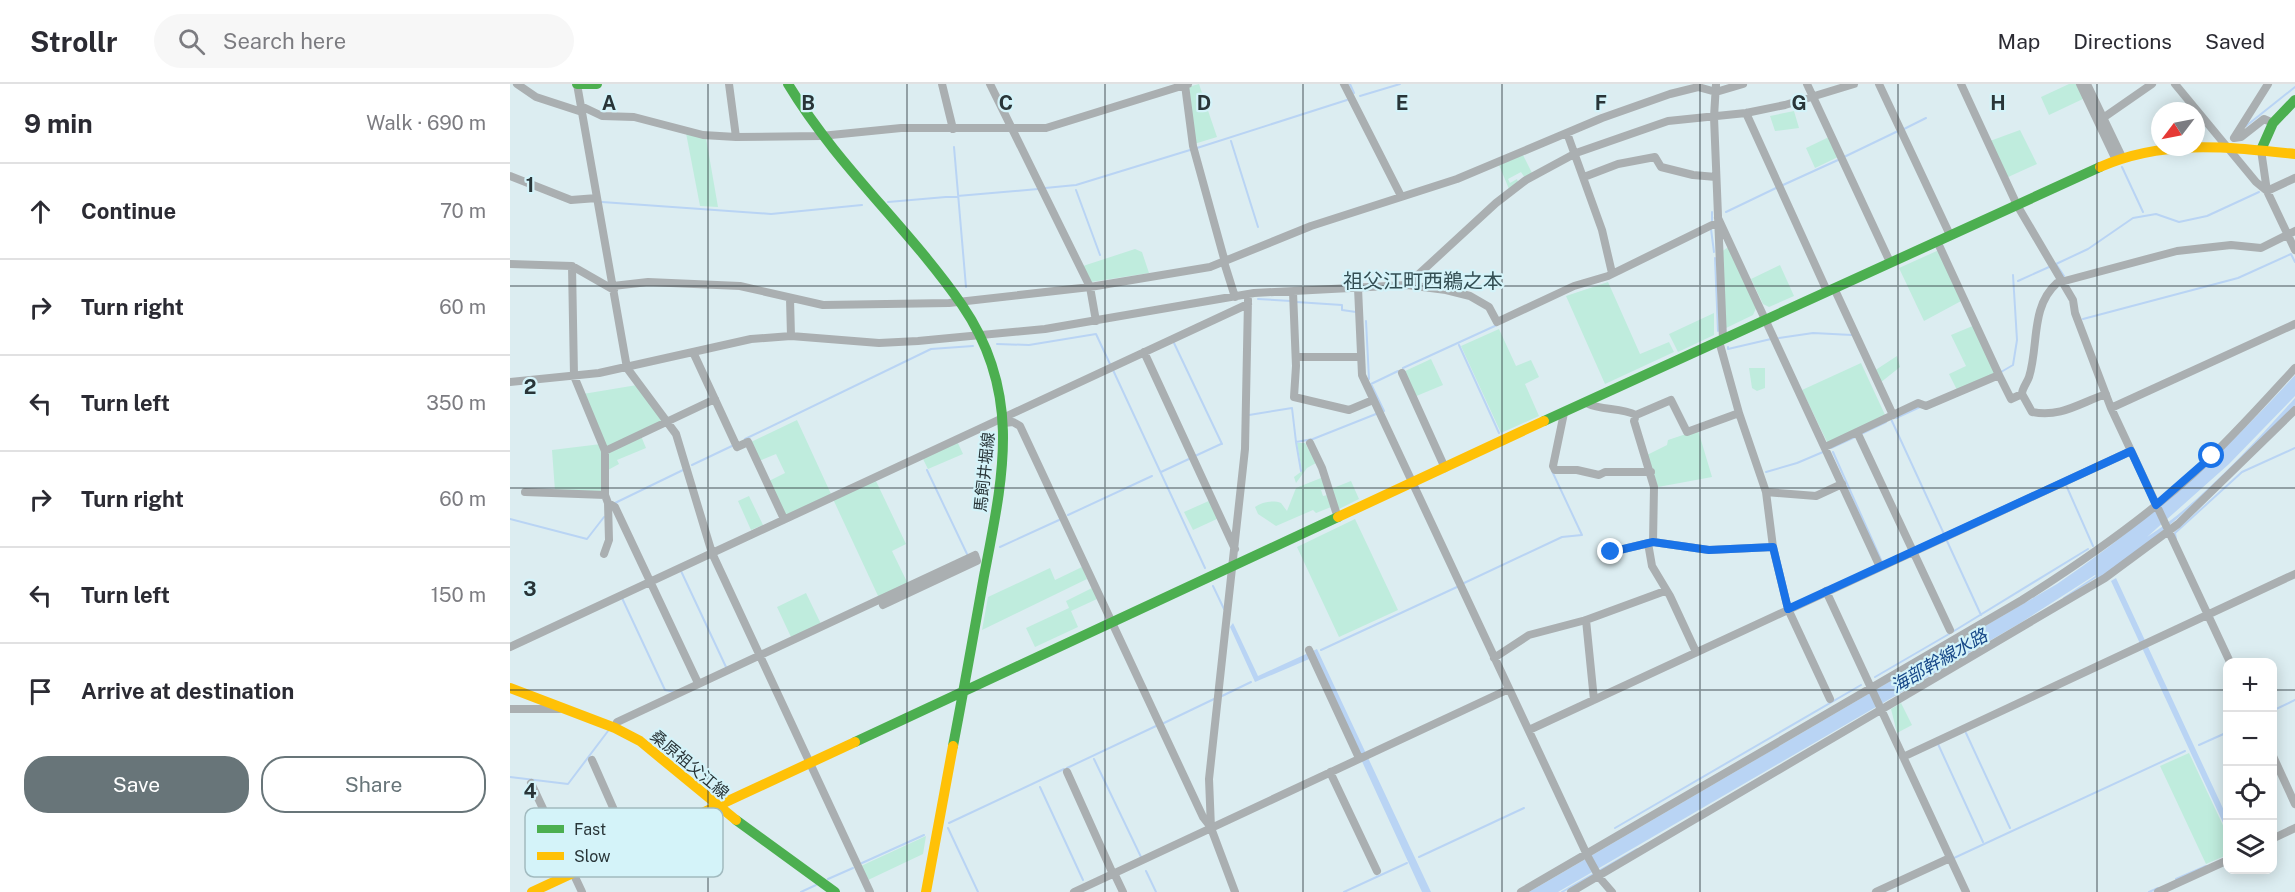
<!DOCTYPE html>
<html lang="en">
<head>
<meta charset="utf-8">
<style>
  :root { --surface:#fff; --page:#f7f7f7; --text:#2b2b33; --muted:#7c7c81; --line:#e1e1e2; --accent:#687579 }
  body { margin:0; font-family:"Public Sans","Noto Sans JP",sans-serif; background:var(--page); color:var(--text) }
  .controls { position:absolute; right:18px; bottom:18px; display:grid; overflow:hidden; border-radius:12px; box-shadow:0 3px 15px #0003 }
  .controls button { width:54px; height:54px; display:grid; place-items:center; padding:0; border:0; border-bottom:2px solid var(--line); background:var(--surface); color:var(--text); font:30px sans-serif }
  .compass { position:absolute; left:1641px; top:18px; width:54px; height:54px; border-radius:50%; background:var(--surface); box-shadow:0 3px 15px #0003; rotate:238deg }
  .stop { position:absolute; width:18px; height:18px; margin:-14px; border:4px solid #1a73e8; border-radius:50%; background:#fff }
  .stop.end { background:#1a73e8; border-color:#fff; box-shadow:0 2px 6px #0008 }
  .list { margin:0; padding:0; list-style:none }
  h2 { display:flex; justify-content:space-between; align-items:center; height:78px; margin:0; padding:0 24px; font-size:26px }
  h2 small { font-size:20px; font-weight:400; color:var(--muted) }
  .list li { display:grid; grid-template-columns:39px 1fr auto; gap:18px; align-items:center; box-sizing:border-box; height:96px; padding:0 24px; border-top:2px solid var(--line) }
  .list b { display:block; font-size:22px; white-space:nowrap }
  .list em { font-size:20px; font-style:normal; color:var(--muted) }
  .actions { display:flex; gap:12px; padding:18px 24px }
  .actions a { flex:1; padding:14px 0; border:2px solid var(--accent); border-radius:24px; text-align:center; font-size:21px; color:var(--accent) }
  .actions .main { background:var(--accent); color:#fff }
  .icon { flex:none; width:33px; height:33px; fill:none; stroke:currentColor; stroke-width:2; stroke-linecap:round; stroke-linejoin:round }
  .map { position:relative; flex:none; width:1785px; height:808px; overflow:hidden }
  header { display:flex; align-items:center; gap:36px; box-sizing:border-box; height:84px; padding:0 30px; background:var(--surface); border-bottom:2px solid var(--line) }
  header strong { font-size:28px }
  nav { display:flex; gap:33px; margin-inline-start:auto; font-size:21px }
  .search { width:420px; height:54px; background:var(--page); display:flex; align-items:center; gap:15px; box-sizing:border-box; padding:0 21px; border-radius:33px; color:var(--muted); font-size:22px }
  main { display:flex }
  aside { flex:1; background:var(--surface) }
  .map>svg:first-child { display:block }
  .green { fill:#bfecdd }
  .water { fill:#b9d4f4 }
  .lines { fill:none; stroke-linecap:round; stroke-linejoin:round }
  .stream { stroke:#b9d4f4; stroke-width:2 }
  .street { stroke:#aaafb1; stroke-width:8 }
  .fast { stroke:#4caf50; stroke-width:10 }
  .slow { stroke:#ffc107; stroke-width:10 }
  .route { stroke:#1a73e8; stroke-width:8 }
  .grid { fill:none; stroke:#293538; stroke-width:1.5; stroke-opacity:0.55 }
  .labels { text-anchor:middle; stroke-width:4.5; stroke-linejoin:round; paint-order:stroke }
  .street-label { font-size:16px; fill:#293538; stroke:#d4f3f9 }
  .water-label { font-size:18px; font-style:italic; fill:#174888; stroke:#d4f3f9 }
  .quarter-label { font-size:20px; fill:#334e53; stroke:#d4f3f9 }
  .key { fill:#d4f3f9; stroke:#a1babf; stroke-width:1.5 }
  .key-label { font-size:16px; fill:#293538 }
  .grid-label { font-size:20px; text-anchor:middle; font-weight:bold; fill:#293538; stroke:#d4f3f9; stroke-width:4.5; stroke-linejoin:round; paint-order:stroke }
</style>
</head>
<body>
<header>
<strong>Strollr</strong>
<div class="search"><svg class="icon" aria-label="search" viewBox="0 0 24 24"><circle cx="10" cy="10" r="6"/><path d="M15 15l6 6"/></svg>Search here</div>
<nav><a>Map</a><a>Directions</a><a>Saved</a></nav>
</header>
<main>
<aside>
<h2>9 min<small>Walk · 690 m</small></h2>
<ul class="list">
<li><svg class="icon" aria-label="ahead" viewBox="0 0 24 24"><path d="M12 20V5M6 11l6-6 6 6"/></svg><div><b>Continue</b></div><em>70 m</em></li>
<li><svg class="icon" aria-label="right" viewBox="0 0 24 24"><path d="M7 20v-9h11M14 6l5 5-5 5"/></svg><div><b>Turn right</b></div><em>60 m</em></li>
<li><svg class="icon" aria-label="left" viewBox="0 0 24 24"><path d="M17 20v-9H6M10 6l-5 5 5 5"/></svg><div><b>Turn left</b></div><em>350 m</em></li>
<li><svg class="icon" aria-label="right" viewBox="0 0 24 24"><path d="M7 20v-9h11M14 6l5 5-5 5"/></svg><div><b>Turn right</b></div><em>60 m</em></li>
<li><svg class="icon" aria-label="left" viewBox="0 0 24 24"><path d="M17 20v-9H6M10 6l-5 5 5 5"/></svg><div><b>Turn left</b></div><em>150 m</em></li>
<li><svg class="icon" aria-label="arrive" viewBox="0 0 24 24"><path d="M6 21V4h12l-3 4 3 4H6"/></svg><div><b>Arrive at destination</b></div></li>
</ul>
<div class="actions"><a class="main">Save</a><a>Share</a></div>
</aside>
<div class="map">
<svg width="1785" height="808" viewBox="0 0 1785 808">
  <rect width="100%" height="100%" fill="#dcedf1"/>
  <path class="green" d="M689,0l18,53 -23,7 -6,-57z
    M1559,0h10l6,14 -36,17 -8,-18z
    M1284,27l5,17 -24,3 -5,-15z
    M1510,46l17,34 -31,14 -16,-37z
    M176,49l20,5 12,69 -18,-1z
    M1319,53l9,20 -23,11 -9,-20z
    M1013,71l9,18 -7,5 -4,-6 -13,7 2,4 7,-4 1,3 -9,7 -10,-24z
    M1220,162l27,60 -4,9 -29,14 -3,-77z
    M625,165l7,3 7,21 -58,9 -8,-16z
    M1429,166l24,50 -39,21 -25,-53z
    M1270,181l14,31 -25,11 -6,-3 -12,-25z
    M1098,198l32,72 29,-12 5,10 -69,32 -39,-88z
    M1204,229v22l-36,17 -9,-18z
    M1465,241l22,47 -40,18 -8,-16 17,-8 -15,-31z
    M989,245l17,37 15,-6 8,17 -14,7 14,32 -38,17 -40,-87z
    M1387,272l3,11 -20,16 -6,-12z
    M921,275l12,26 -29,12 -11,-25z
    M1351,279l25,54 -58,27 -26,-54z
    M1239,284h16v20l-8,3 -5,-3z
    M127,301l27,36 -56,28 -25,-55z
    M287,336l34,74 -46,22 -16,-35 16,-8 -9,-19 -17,7 -8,-19z
    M1188,346l14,47 -54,10 -11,-32 20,-10 1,-5z
    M131,352l5,12 -29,12 2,4 -11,6 -1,-18z
    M447,357l6,13 -35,15 -6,-12z
    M787,359h8l11,20 -9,5 -11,15 -2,-6 8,-6z
    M91,360l3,10 -1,36 -3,3 -45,-2 -3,-41z
    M811,394l5,11 -5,1 2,6 5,-1 3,12 -15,6 -3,-3 -37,16 -18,-12 -3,-7c7,-5 18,-7 26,-4l6,8 9,-23z
    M365,395l31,65 -14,7 16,33 -29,14 -46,-99z
    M841,397l8,18 -22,11 -6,-21z
    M239,412l14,29 -12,5 -13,-29z
    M701,416l8,18 -26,12 -9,-18z
    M845,435l43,91 -59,27 -42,-90z
    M572,483l5,12 -105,51 6,-33 62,-29 5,12z
    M582,504l5,11 -26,12 7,16 -43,20 -9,-19 43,-20 -3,-7z
    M296,509l15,31 -30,13 -14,-30z
    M1391,619l11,22 -15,8 -6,-24z
    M1679,669l38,81v21l-21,9 -46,-98z
    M416,752l-3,18 -55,26 -7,-14z"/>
  <path class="water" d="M1785,291v21l-66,68 -82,73c53,-34 105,-92 148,-139v7c-57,63 -121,120 -190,170l-8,3 -2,-3 -73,47 -464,270h-29l528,-308c89,-61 166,-129 238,-209z
    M1606,494l111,239v14l-116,-250z
    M723,539l25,53 59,-27 114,243h-9l-108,-235 -59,25 -25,-55z"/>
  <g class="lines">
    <path class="stream" d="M840,0l4,9
      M850,12l40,-12
      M1736,42l49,-39
      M1394,45l22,-11
      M721,57l27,86
      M444,63l12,140
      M687,64l150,-48
      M1334,73l54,-26
      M1612,83l21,45
      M1273,101l55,-25
      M535,104l31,-3 114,-35
      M566,106l24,65
      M92,118l169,12 91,-9
      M378,118l150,-13
      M1202,128v10
      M1216,128l50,-24
      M1201,145l3,23
      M1205,174l3,73
      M1554,192l-8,-12 32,-15 45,-31 23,-4 23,8 28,-6 52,-24
      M1508,197l31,-14
      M748,215l33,2
      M786,218l46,3v5l14,2
      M1573,235l155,-41 53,-24 4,8
      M856,237l3,58
      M1269,254l34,-5 39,2
      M664,259l48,101
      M487,260l32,1 67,-11 14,30
      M949,261l40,88
      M1218,263v2l43,-10
      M893,284l94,-43
      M603,286l92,198
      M1491,288l12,-7 4,-25 -4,-65
      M874,327l-13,-27 27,-13
      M739,331l43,-7 4,34 17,-3 63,-25
      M1386,334l24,-11
      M1381,335l53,115
      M1351,350l25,-12
      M235,355l186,-90 42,-3
      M786,358l5,29
      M1321,364l24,-11
      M1323,368l49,110
      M685,372l26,-12
      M182,381l42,-20
      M417,386l40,84
      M651,388l30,-14
      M1256,388l31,-9 26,-11
      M1556,401l27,61
      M105,419l68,-33
      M558,431l84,-39
      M0,435l77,20 17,-22
      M1666,456l-1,-7 67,-61 53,-24
      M1437,457l34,74
      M490,463l59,-27
      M171,487l45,96
      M952,500l100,-47 20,-2 -30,-64
      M703,502l11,23
      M112,514l43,92 10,2
      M1554,514l33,-22
      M1444,547l134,-82
      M811,566l136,-63
      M1365,593l74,-43
      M712,612l29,-14
      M1762,627l23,-11
      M654,639l50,-24
      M1456,649l44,95
      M1428,660l45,98
      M1689,661l29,-13
      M584,675l47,98
      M557,684l89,-42
      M0,693l58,7 40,-53
      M530,703l43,93
      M439,739l115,-54
      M438,744l30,64
      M1105,744l246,-143
      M909,773l105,-49
      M1444,774l231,-107
      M352,779l62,-28
      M636,787l10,21
      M318,795l25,-11
      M1666,795l30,-13
      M291,808l15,-7
      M834,808l63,-29
      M1052,808l75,-43
      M1639,808l9,-4"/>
    <path class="street" d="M7,0l19,13 46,15
      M67,0l50,284 49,66 36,119 158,339
      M219,0l7,53
      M432,0l11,45
      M480,0l100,203 6,34
      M834,0l57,112
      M1206,0l-2,33 9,222
      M1297,0l83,178
      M1369,0l71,151
      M1451,0l56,121 56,95 2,13 36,95 119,254
      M1570,0l36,76
      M1577,0l35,73
      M1665,0l81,98 11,9 28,-13
      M1758,0l-34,54 7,-1 23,-18 9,4
      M675,1l8,61 32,116
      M71,22l21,10 32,1 69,18 33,2 85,-1 80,-8h145l142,-44
      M1236,29l81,178
      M1593,34l49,-34
      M1057,49l35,97 10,43
      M1751,66l6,41 28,59
      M0,92l61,24 26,-2
      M1074,93l34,-13 37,-7 6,10 32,8 23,2
      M1208,134l162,349
      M714,178l11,35
      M0,180l62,2 42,24
      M897,201l89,-82 30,-23 50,-27 92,-32 78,-8 39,-8 69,-21
      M103,202l35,-4 92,4 83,19 126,-2 141,-16 120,-20 101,-41 146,-47 145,-61 68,-24 28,-7 18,5 27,-8
      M848,204l4,87 226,482 11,20 13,15
      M1324,204l59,127
      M783,208l3,74 -2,31 55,13 24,-10
      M280,215l1,37
      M1209,257l20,72 27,79 7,55 15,62 42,90
      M183,268l44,95 11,-5 36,77
      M634,268l91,197
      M786,273h65
      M892,289l43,95
      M1489,291l12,24 11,-5
      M0,298l89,-9 152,-34 40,-3 88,7 39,-2 127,-12 209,-36 153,-8 39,5 24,6 19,11 8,15 77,-36 34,-10 104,-51h6
      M1596,310c-26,9 -46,24 -74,18l-10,-18c0,-6 5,-11 7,-17 10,-31 1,-70 28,-94l120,-32 54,-6 30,3 34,-17
      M1076,319c16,8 34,4 50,12
      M1601,324l184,-84
      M1054,329l-11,53 2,4h22l22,5 6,-3h46
      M494,339l9,-1 7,4 183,391 7,9
      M1347,348l93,198
      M800,359l12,25 16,50
      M1315,363l93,-44 8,3 73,-31 -62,-134
      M95,367l110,-52
      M15,408l80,3v-44l-31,-75 -2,-110
      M1256,408l50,4 26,-12
      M95,411l3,8 7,4 83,176
      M1143,458l1,-55 -20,-66 2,-6 35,-15 16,32 52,-19
      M1138,459l4,23 18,30 26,56
      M1101,468l42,-10 56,8 64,-3
      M94,470l5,-14 -1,-37
      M1316,507l140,301
      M1076,536l8,80
      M0,563l738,-343
      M799,566l50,108
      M984,574l35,-23 57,-15 79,-29
      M0,625h49
      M105,644l2,-6 358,-167 2,6 -94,44
      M1019,646l602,-279
      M1762,670l23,50
      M1393,673l392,-183
      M82,676l38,86
      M557,688l46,102
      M820,688l47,99
      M21,699l51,109
      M1762,755l23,-11
      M604,789l9,19
      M564,808l435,-203
      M725,808l-24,-64 -2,-49 36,-330 3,-149
      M1011,808l501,-292c60,-38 118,-78 171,-126 36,-33 69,-70 102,-106
      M1061,808l534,-314 73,-54 117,-114
      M1366,808l74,-34
      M1648,808l70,-32"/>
    <path class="fast" d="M67,0h20
      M278,0c50,83 120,143 174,221 61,89 41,172 22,271 -10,56 -20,113 -31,170
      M1751,66l12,-27 22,-23
      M1034,337l556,-254
      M345,658l483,-225
      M226,736l99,72"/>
    <path class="slow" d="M1590,83c63,-28 128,-20 195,-13
      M828,433l206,-96
      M0,604l105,40 25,13 96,79
      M22,808l323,-150
      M416,808l27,-146"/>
  </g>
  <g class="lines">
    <path class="route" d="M1101,468l42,-10 56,8 64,-3 15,62 343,-158 25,54 56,-49"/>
  </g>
  <path class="grid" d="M198,0v808M397,0v808M595,0v808M793,0v808M992,0v808M1190,0v808M1388,0v808M1587,0v808M0,202h1785M0,404h1785M0,606h1718M1762,606h23"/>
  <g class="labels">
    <g class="street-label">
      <text transform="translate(474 388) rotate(-84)" y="6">馬飼井堀線</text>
      <text transform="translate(180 680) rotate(40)" y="6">桑原祖父江線</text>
    </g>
    <g class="water-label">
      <text transform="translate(1429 577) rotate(-30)" y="6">海部幹線水路</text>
    </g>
    <g class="quarter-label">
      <text x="913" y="204">祖父江町西鵜之本</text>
    </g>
  </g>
  <rect x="15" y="724" width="198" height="69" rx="9" class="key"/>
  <rect x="27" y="741" width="27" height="8" fill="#4caf50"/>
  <rect x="27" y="768" width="27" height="8" fill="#ffc107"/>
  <g class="key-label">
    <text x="64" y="751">Fast</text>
    <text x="64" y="778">Slow</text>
  </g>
  <g class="grid-label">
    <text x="99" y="26">A</text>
    <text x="298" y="26">B</text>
    <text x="496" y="26">C</text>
    <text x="694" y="26">D</text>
    <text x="892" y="26">E</text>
    <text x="1091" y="26">F</text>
    <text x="1289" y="26">G</text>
    <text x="1488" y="26">H</text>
    <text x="20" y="108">1</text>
    <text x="20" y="310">2</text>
    <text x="20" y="512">3</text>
    <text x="20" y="714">4</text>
  </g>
</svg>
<div class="controls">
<button>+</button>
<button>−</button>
<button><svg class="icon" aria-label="locate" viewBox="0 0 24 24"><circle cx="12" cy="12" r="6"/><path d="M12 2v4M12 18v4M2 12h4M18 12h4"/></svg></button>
<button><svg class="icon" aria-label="layers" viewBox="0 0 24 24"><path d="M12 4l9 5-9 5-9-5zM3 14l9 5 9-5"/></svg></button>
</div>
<svg class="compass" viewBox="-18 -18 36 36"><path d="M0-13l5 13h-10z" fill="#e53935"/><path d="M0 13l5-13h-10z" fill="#7c7c81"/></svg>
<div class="stop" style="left:1702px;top:372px"></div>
<div class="stop end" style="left:1101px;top:468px"></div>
</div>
</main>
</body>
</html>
